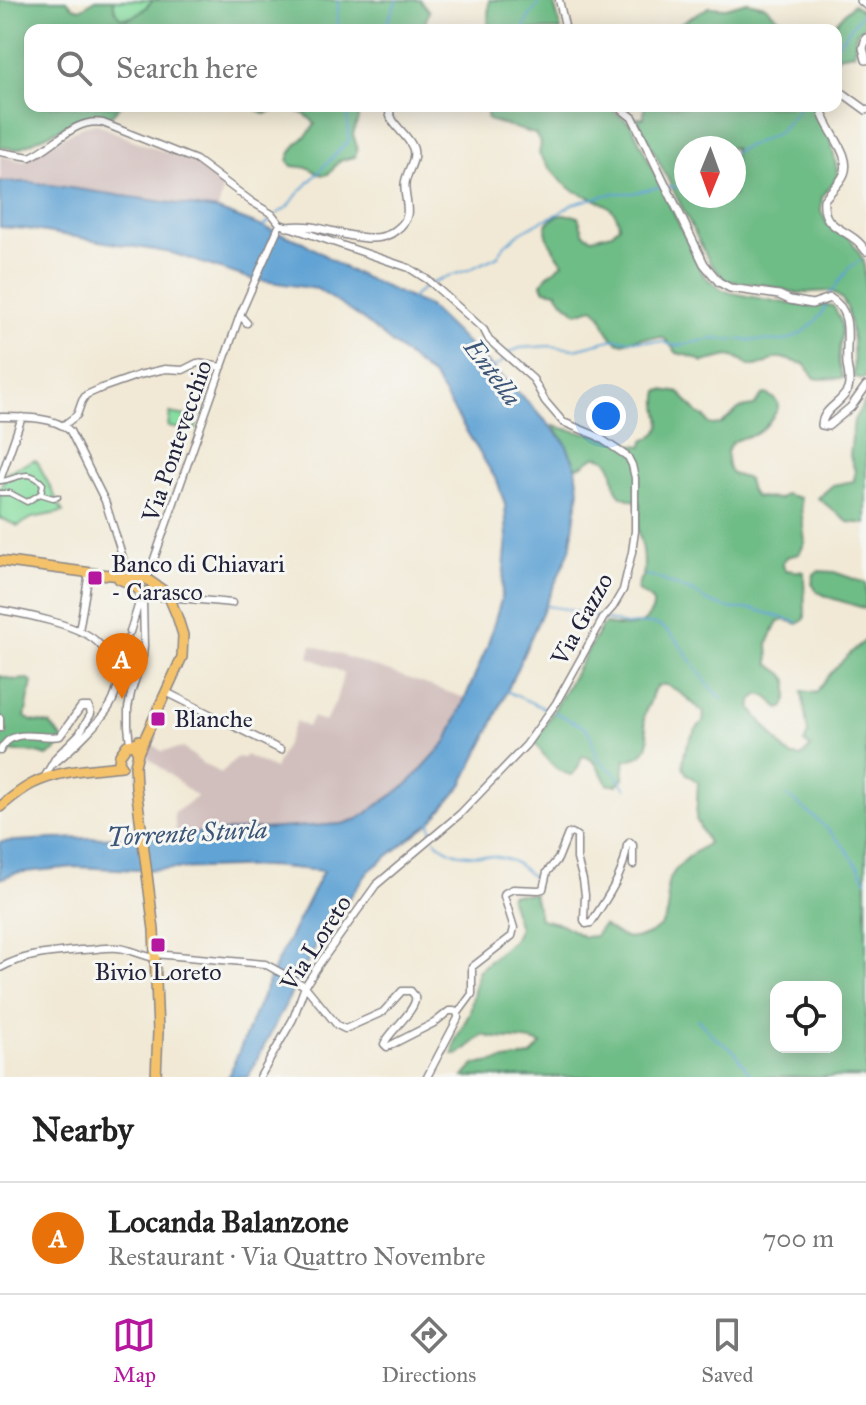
<!DOCTYPE html>
<html lang="en">
<head>
<meta charset="utf-8">
<style>
  :root { --surface:#fff; --page:#f2f2f2; --text:#222; --muted:#767676; --line:#e0e0e0; --accent:#b5179e }
  body { margin:0; font-family:"IM FELL Great Primer",serif; background:var(--page); color:var(--text) }
  .controls { position:absolute; right:24px; bottom:24px; display:grid; overflow:hidden; border-radius:16px; box-shadow:0 4px 20px #0003 }
  .controls button { width:72px; height:72px; display:grid; place-items:center; padding:0; border:0; border-bottom:2px solid var(--line); background:var(--surface); color:var(--text); font:40px sans-serif }
  .compass { position:absolute; left:674px; top:136px; width:72px; height:72px; border-radius:50%; background:var(--surface); box-shadow:0 4px 20px #0003; rotate:181deg }
  .you { position:absolute; left:606px; top:416px; width:28px; height:28px; margin:-20px; border:6px solid #fff; border-radius:50%; background:#1a73e8; box-shadow:0 0 0 12px #1a73e833 }
  .badge { display:grid; place-items:center; width:52px; height:52px; border-radius:50%; background:var(--accent); color:#fff; font-size:26px; font-weight:700 }
  .pin { position:absolute; translate:-50% -66px; filter:drop-shadow(0 2px 4px #0008) }
  .pin::after { content:''; position:absolute; top:42px; width:28px; height:24px; background:inherit; clip-path:polygon(0 0,100% 0,50% 100%) }
  .list { margin:0; padding:0; list-style:none }
  h2 { display:flex; justify-content:space-between; align-items:center; height:104px; margin:0; padding:0 32px; font-size:34px }
  h2 small { font-size:26px; font-weight:400; color:var(--muted) }
  .list li { display:grid; grid-template-columns:52px 1fr auto; gap:24px; align-items:center; box-sizing:border-box; height:112px; padding:0 32px; border-top:2px solid var(--line) }
  .list b { display:block; font-size:30px; white-space:nowrap }
  .list p { margin:0; font-size:26px; white-space:nowrap; color:var(--muted) }
  .list em { font-size:26px; font-style:normal; color:var(--muted) }
  .icon { flex:none; width:44px; height:44px; fill:none; stroke:currentColor; stroke-width:2; stroke-linecap:round; stroke-linejoin:round }
  .map { position:relative; flex:none; width:866px; height:1077px; overflow:hidden }
  .search { position:absolute; background:var(--surface); box-shadow:0 4px 20px #0003; left:24px; right:24px; top:24px; height:88px; display:flex; align-items:center; gap:20px; box-sizing:border-box; padding:0 28px; border-radius:16px; color:var(--muted); font-size:30px }
  .sheet { height:216px; background:var(--surface) }
  nav { display:flex; justify-content:space-around; align-items:center; box-sizing:border-box; height:112px; border-top:2px solid var(--line); background:var(--surface); font-size:22px; color:var(--muted) }
  nav a { display:grid; justify-items:center; gap:4px }
  nav .on { color:var(--accent) }
  .map>svg:first-child { display:block }
  .industrial { fill:#d1bfbd }
  .green { fill:#88dda0; stroke:#55806e; stroke-width:2 }
  .forest { fill:#6ebc86; stroke:#486f60; stroke-width:2; fill-rule:evenodd }
  .water { fill:#60a3d4; stroke:#416288; stroke-width:2 }
  .lines { fill:none; stroke-linecap:round; stroke-linejoin:round }
  .stream { stroke:#60a3d4; stroke-width:2 }
  .pedestrian-casing { stroke:#8a8688; stroke-width:7 }
  .minor-casing { stroke:#8a8688; stroke-width:9 }
  .tertiary-casing { stroke:#8a8688; stroke-width:10 }
  .primary-casing { stroke:#8a8688; stroke-width:12 }
  .pedestrian { stroke:#fff; stroke-width:4 }
  .minor { stroke:#fff; stroke-width:6 }
  .tertiary { stroke:#fff; stroke-width:7 }
  .primary { stroke:#f4c26a; stroke-width:9 }
  .poi-dot { fill:#b5179e; stroke:#f6f6f2; stroke-width:3 }
  .labels { text-anchor:middle; stroke-width:6; stroke-linejoin:round; paint-order:stroke }
  .street-label { font-size:24px; fill:#22223b; stroke:#f6f6f2 }
  .poi-label { font-size:24px; fill:#22223b; stroke:#f6f6f2; text-anchor:start }
  .water-label { font-size:26px; font-style:italic; fill:#3b5678; stroke:#f6f6f2 }
</style>
</head>
<body>
<div class="map">
<svg width="866" height="1077" viewBox="0 0 866 1077">
  <rect width="100%" height="100%" fill="#f6f6f2"/>
  <filter id="ink" filterUnits="userSpaceOnUse"><feTurbulence type="fractalNoise" baseFrequency=".0125" numOctaves="2"/><feDisplacementMap in="SourceGraphic" scale="16" xChannelSelector="R" yChannelSelector="G"/><feConvolveMatrix kernelMatrix="1 2 1 2 8 2 1 2 1" color-interpolation-filters="sRGB"/></filter>
  <filter id="wash" filterUnits="userSpaceOnUse"><feTurbulence type="fractalNoise" baseFrequency=".006" numOctaves="4" result="noise"/><feDisplacementMap in="SourceGraphic" scale="32" xChannelSelector="R" yChannelSelector="G"/><feGaussianBlur stdDeviation="1.8" result="paint"/><feColorMatrix in="noise" values="0 0 0 0 0 0 0 0 0 0 0 0 0 0 0 0 0 1.4 0 .05"/><feComposite in="paint" operator="in"/></filter>
  <g filter="url(#wash)">
    <rect width="100%" height="100%" fill="#f1e9d5"/>
    <path class="industrial" d="M97,124l31,14 65,25 19,12 12,10 -6,25 -188,-28h-30v-26l24,5 1,-2 57,-33z
      M312,645l153,53 -18,43 -40,44 -49,34 -16,5 -166,10 -2,-21 23,-16 -52,-42 6,-12 10,8 23,-3 18,15 19,10 16,-16 6,1 3,-3 29,14 21,-48 11,6 6,-10 12,5 10,-19 9,-30 -35,-16z"/>
    <path class="green" d="M113,0h40c-10,11 -20,21 -35,17l-4,-5z
      M170,413l28,5 -3,13 -27,-4z
      M34,460l3,1 26,51 -31,6 -14,8 -18,-8v-29l7,-17z"/>
    <path class="forest" d="M0,0h67l6,7 7,2 16,-9h17c4,33 26,16 40,0h267l9,11 -6,19h-393v76h90l-13,14 -16,-3 -15,4 -56,27 -6,1 -14,-2z
      M489,0h64l8,30h-61l-12,-7z
      M747,2l18,4 15,13 19,8 36,-3 18,-20 13,10v11l-10,8 -2,20 -16,3 -2,4v-30h-163l2,-3 34,-20 17,1z
      M239,106h119v13l-5,15 4,13 -2,10 -16,4 -9,12 -5,2 -6,-1 -10,-6 -17,-2 -4,-5c4,-19 19,-21 27,-37 -11,-15 -34,-20 -49,-10l-15,-7z
      M486,106h121l24,18 73,152 19,14 9,3c23,4 47,10 70,12 10,1 21,-1 31,1 17,25 3,34 6,59 1,4 3,8 4,13l-22,1 -6,-1 -11,-14 -22,-6h-7l-9,5 -11,3h-6l-9,-7 -11,-3 -26,6 -10,-5 -16,-4 -11,-13 -4,-3c-8,1 -14,0 -21,1 -16,1 -20,15 -34,-8 -5,-10 -4,-16 -14,-22l-16,5 -13,-11 -7,-10 -12,-2 -4,-5 6,-9 16,-13c-5,-7 -14,-19 -16,-28 -5,-18 18,-24 31,-18l6,17 8,4 20,-5 7,-7c-2,-26 -31,-26 -49,-38 -13,-9 -22,-21 -31,-34l2,-10 -6,-10 -47,-14z
      M644,106h175v11l12,22 7,37 -16,21 -1,14 6,13 9,8 14,6 14,23 2,36v78l-2,4 -10,-2 -1,-37 -6,-32 -5,-9 -11,-8 -34,2 -31,-8 -40,-4 -16,-18 -73,-145h7zM686,148h48v48h-48z
      M663,390l17,3 18,21 7,3 4,7 4,1 8,-1 19,-16 14,-2 8,-11 4,-1c8,4 16,9 10,18 -6,9 -12,18 -22,23 -7,2 -18,3 -23,9 -7,8 -4,22 1,30l16,5 3,12 4,6 24,2 6,-5 15,4 5,45 -6,11 -12,3 -5,6 3,7 19,2 1,47 -7,5 -12,-4 -8,1 -10,22 1,21 14,10 5,6v16l-4,11 -4,2 -13,-12 -7,-3c-8,5 -9,7 -8,16l34,42 7,4 8,1 10,-10 -7,-4 4,-9 -6,-43 14,2c11,-18 33,-40 50,-53v437h-402l10,-12 57,-9 10,-12c-18,-8 -39,-2 -58,-9l-25,20 -5,-1 3,-15 14,-27 8,-41 35,-31 6,-12 -9,-29 1,-5h23l6,25 21,5 23,13 11,-1 8,-11c7,4 15,11 22,12 16,4 36,-6 42,-22 4,-9 -2,-21 1,-32 7,-18 25,-30 40,-40l-12,-24 2,-37c-2,-1 -11,-8 -12,-9 -9,-14 6,-42 17,-51l1,-9c-9,-7 -34,-34 -46,-27 -6,3 -6,10 -8,16 -3,6 -6,10 -6,17 0,11 9,19 2,30 -5,9 -11,9 -21,11l-2,18 -6,7h-8l-3,-3c-6,-11 -10,-24 -24,-26l-4,12 -6,7c-16,-2 -28,-19 -37,-32l67,-117 3,-2c15,3 35,6 44,-8 2,-3 5,-9 4,-13 -2,-5 -12,-9 -16,-13l3,-11 3,-2c1,-7 1,-19 0,-27 -1,-7 -4,-13 -5,-20 0,-9 3,-18 2,-27 -6,-3 -14,-4 -19,-7 -12,-10 -1,-35 -22,-39 -9,-2 -11,9 -23,10l-11,-25 -11,-16 25,6 20,2 34,11 10,1 1,-5c31,-15 8,-25 15,-50zM776,987h60v60h-60z
      M866,400v124l-18,-2 -30,-24 15,-13 21,-4 1,-10 -5,-15 4,-36z
      M818,571l16,1 32,11v26l-38,-12 -10,-5 -6,-8 2,-10z
      M0,676l15,4 14,-1 3,3 -7,35 7,4 18,3 14,16 -9,11 -8,5c-15,-4 -11,-4 -27,-4 -9,1 -10,-4 -20,-3z"/>
    <path class="water" d="M0,182h30l188,28 85,32 45,28 80,36 103,99 34,37 11,25 3,23 -9,60 -84,188 -24,47 -30,36 -63,50 -48,65 -73,141h-20l47,-111 48,-95 -54,-5 -132,4 -62,-3 -60,6 -15,6v-37l50,-3 85,-2 207,-13 16,-5 49,-34 40,-44 40,-94 14,-47 6,-62 -2,-33 -7,-22 -64,-105 -73,-60 -44,-29 -66,-10 -79,-26 -145,-24 -27,-2z"/>
    <g class="lines">
      <path class="stream" d="M338,30v-30
        M384,30l13,-30
        M523,30l7,-15 12,-15
        M836,46l29,-36
        M734,152l44,-19 23,-27
        M668,187h11l7,-3
        M277,214l12,-8 7,-10 53,-56 -2,-34
        M263,228l9,-10
        M830,294l19,-26 12,-8
        M411,299l12,-11 17,-9 28,-9 30,-14 7,-11 16,-13 18,-10 19,-8 14,-10 42,-11h18l29,-6
        M492,368l9,-5 7,-10 12,-5 30,-2 25,3 39,-10 49,3 12,4 37,-7 71,2c18,-5 38,-19 43,-38
        M646,575l9,2 40,16 13,8 13,5 12,3h20l44,13
        M546,606l20,3 60,16c9,-1 22,-2 31,0 24,8 42,57 66,74
        M506,691l42,19
        M554,712l30,15 6,7 8,26 17,13 11,16
        M788,796c35,28 56,44 78,84
        M430,821l2,13
        M435,840c24,25 49,9 77,21 9,4 17,14 25,20
        M697,1019l17,18 20,14 18,26"/>
    </g>
  </g>
  <g filter="url(#ink)">
    <g class="lines">
      <g class="pedestrian-casing">
        <path id="pedestrian" d="M1,481c16,-1 26,-15 42,3l-2,10
          M0,493h10l17,9 13,-8 13,4 5,-1"/>
      </g>
      <g class="minor-casing">
        <path id="minor" d="M559,0l7,30
          M0,152l30,5c24,-10 45,-40 73,-34l93,37 56,42 20,12 8,10
          M247,323l-7,-8 40,-91 129,44 19,12 45,40 11,10 5,10 44,39 12,22 18,21 34,14 31,21 4,8 3,13v53l-3,21 -9,38 -10,17 -9,10 -48,86 -30,42 -66,69 -84,71 -58,81 -13,20 -12,33 -33,58
          M0,417c20,0 55,-1 70,14l35,70 24,76
          M64,425l13,-10 5,-14 4,-6 16,-7 37,-13 26,-6 18,1 14,-7 25,4
          M0,480l22,-63
          M147,579l93,-264
          M169,597l63,6
          M0,610c24,4 79,15 96,31 9,8 17,20 25,29
          M79,631l10,-58
          M130,632l8,-26 1,-15
          M166,692l115,58
          M0,718v10
          M130,744l-2,-18v-18l3,-15 12,-37 1,-10 -1,-46 1,-7
          M0,751c12,-26 39,-11 60,-15l21,-29h8l2,7 -12,20 -23,23 -12,21
          M53,764c15,-11 53,-47 60,-64 9,-20 8,-42 15,-62
          M155,954l110,10 40,22 32,39 8,4 38,-17 19,-21h9c1,2 3,3 4,6 3,12 -27,36 -31,47l3,3 47,-24 15,-12h5l4,2v5l-31,59
          M0,968c25,-14 51,-15 80,-18 12,0 26,-3 38,-2 12,1 25,8 37,10
          M458,1013l14,-19v-27l40,-31 2,-8 -10,-32 1,-3 8,-4 26,1 4,-1 4,-17 11,-13 10,-25 4,-1 5,3v23l6,21 2,15 -1,25 2,4 5,-1c16,-26 33,-47 36,-78l3,-3 3,3v20"/>
      </g>
      <g class="tertiary-casing">
        <path id="tertiary" d="M860,0l6,5
          M866,38l-3,10 3,12
          M836,92l8,2 22,16
          M618,106l15,12 71,146 15,18 11,6 49,7 11,5 22,4 18,-6c25,14 15,43 17,66 1,9 4,16 1,25 -6,15 -25,19 -26,36l6,1 23,-19 15,-21
          M821,106c1,21 32,47 23,68 -4,10 -14,17 -20,26 -2,26 16,27 32,40 4,3 7,7 10,11
          M287,227c9,-1 17,-1 25,0 25,4 64,21 84,3 4,-3 10,-9 11,-15 2,-9 -3,-21 -2,-31 1,-12 12,-24 8,-36 -6,-16 -25,-23 -24,-42"/>
      </g>
      <g class="primary-casing">
        <path id="primary" d="M0,561l100,13 45,4 19,13 5,6 8,19 6,19 -1,22 -44,96
          M119,579l12,5 12,9 7,-2 12,5
          M134,744l4,9 -3,12 1,22 18,143 4,102 -2,45
          M122,766l-3,-4 1,-7 7,-10 7,-1 5,-4
          M0,807c10,-8 20,-17 32,-23 27,-14 60,-15 90,-18"/>
      </g>
      <use href="#pedestrian" class="pedestrian"/>
      <use href="#minor" class="minor"/>
      <use href="#tertiary" class="tertiary"/>
      <use href="#primary" class="primary"/>
    </g>
  </g>
  <g class="poi-dot">
    <rect x="87" y="570" width="16" height="16" rx="4"/>
    <rect x="150" y="711" width="16" height="16" rx="4"/>
    <rect x="150" y="937" width="16" height="16" rx="4"/>
  </g>
  <g class="labels">
    <g class="street-label">
      <text transform="translate(177 441) rotate(-71)" y="8">Via Pontevecchio</text>
      <text transform="translate(582 619) rotate(-61)" y="8">Via Gazzo</text>
      <text transform="translate(316 943) rotate(-57)" y="8">Via Loreto</text>
    </g>
    <g class="poi-label">
      <text x="111" y="572">Banco di Chiavari<tspan x="111" dy="28">- Carasco</tspan></text>
      <text x="174" y="727">Blanche</text>
      <text x="158" y="980" text-anchor="middle">Bivio Loreto</text>
    </g>
    <g class="water-label">
      <text transform="translate(493 372) rotate(53)" y="9">Entella</text>
      <text transform="translate(187 833) rotate(-3)" y="9">Torrente Sturla</text>
    </g>
  </g>
</svg>
<div class="controls">
<button><svg class="icon" aria-label="locate" viewBox="0 0 24 24"><circle cx="12" cy="12" r="6"/><path d="M12 2v4M12 18v4M2 12h4M18 12h4"/></svg></button>
</div>
<svg class="compass" viewBox="-18 -18 36 36"><path d="M0-13l5 13h-10z" fill="#e53935"/><path d="M0 13l5-13h-10z" fill="#767676"/></svg>
<div class="you"></div>
<div class="pin badge" style="left:122px;top:699px;background:#e8710a">A</div>
<div class="search"><svg class="icon" aria-label="search" viewBox="0 0 24 24"><circle cx="10" cy="10" r="6"/><path d="M15 15l6 6"/></svg>Search here</div>
</div>
<section class="sheet">
<h2>Nearby<small></small></h2>
<ul class="list">
<li><span class="badge" style="background:#e8710a">A</span><div><b>Locanda Balanzone</b><p>Restaurant · Via Quattro Novembre</p></div><em>700 m</em></li>
</ul>
</section>
<nav>
<a class="on"><svg class="icon" aria-label="map" viewBox="0 0 24 24"><path d="M3 6l6-2 6 2 6-2v14l-6 2-6-2-6 2zM9 4v14M15 6v14"/></svg>Map</a>
<a><svg class="icon" aria-label="directions" viewBox="0 0 24 24"><path d="M12 3l9 9-9 9-9-9zM9 14v-3h6M13 9l2 2-2 2"/></svg>Directions</a>
<a><svg class="icon" aria-label="saved" viewBox="0 0 24 24"><path d="M7 4h10v16l-5-4-5 4z"/></svg>Saved</a>
</nav>
</body>
</html>
